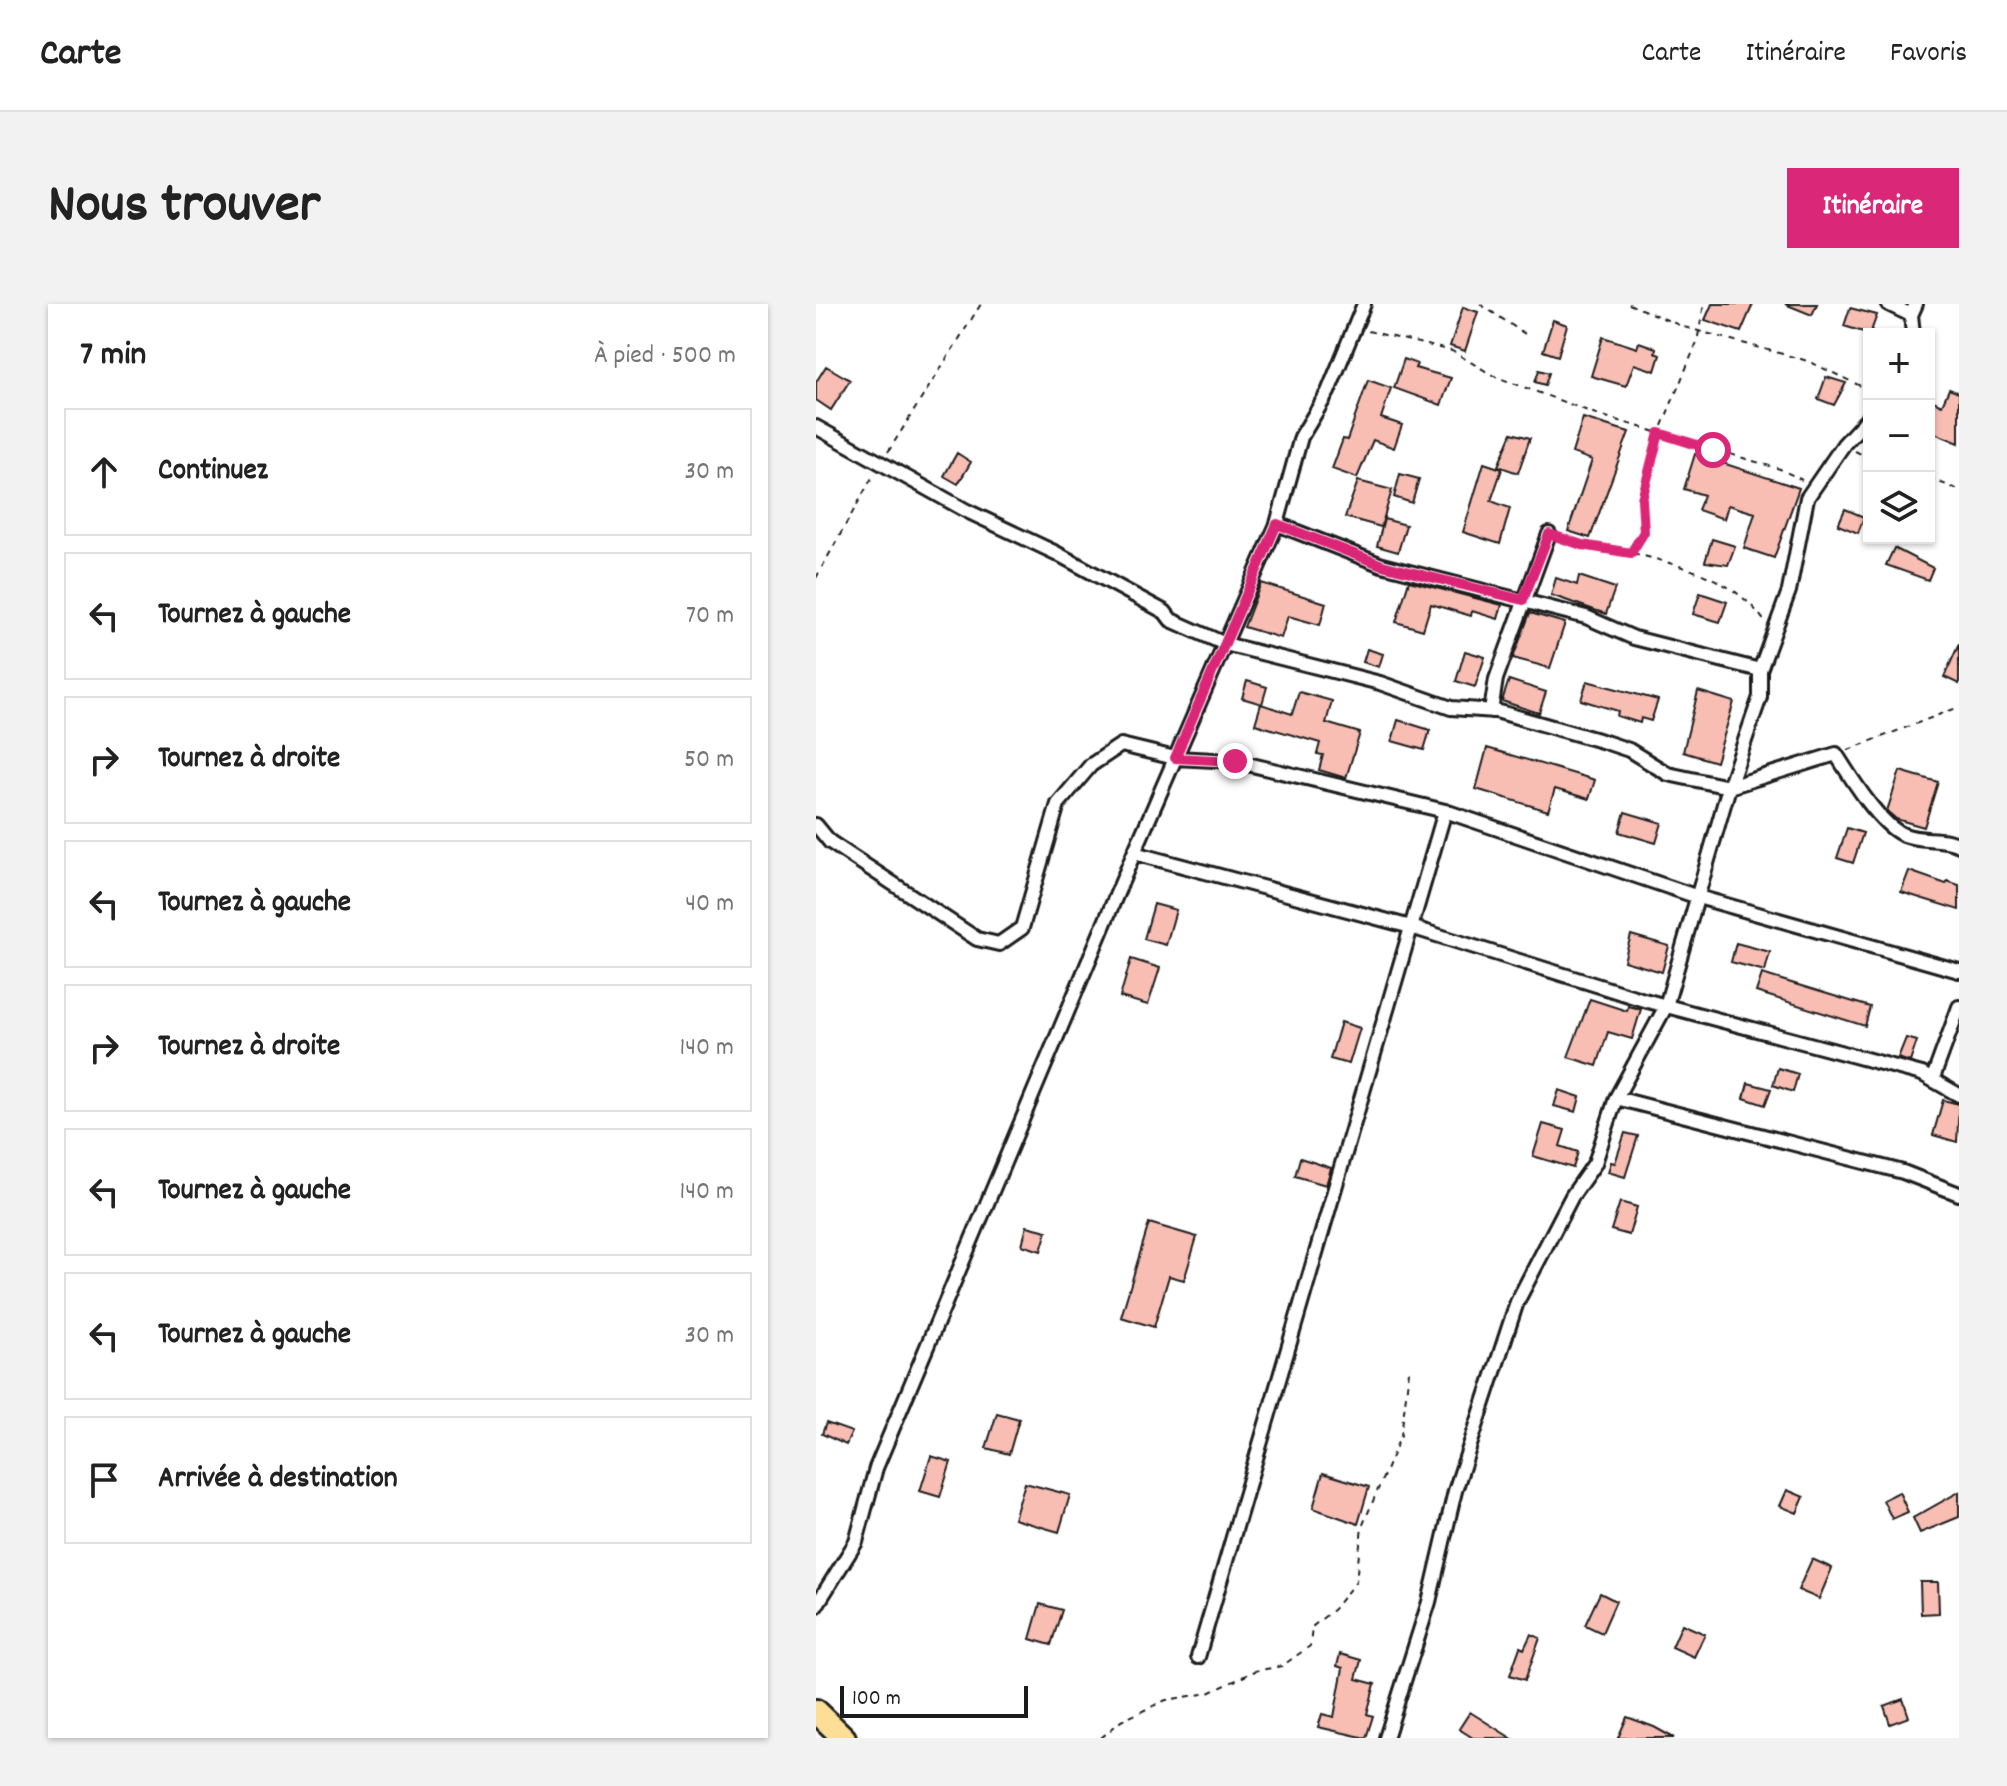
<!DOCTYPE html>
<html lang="fr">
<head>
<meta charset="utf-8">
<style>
  :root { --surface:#fff; --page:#f2f2f2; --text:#222; --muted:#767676; --line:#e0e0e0; --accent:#db2777 }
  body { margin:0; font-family:Dekko,sans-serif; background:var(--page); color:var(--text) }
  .controls { position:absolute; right:24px; top:24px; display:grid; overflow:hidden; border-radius:0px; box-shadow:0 2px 6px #0004 }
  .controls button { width:72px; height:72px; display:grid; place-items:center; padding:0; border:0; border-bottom:2px solid var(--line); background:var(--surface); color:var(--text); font:40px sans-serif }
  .scale { position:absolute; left:24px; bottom:20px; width:188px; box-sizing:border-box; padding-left:8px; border:4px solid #1c1c1c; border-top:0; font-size:22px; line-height:28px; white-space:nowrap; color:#1c1c1c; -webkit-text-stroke:6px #fff; paint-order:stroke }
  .stop { position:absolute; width:24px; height:24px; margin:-18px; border:6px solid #db2777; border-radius:50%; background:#fff }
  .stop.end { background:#db2777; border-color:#fff; box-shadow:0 2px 8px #0008 }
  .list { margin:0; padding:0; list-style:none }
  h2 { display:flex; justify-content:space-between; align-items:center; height:104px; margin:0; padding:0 32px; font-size:34px }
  h2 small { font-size:26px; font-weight:400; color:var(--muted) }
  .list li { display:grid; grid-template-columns:52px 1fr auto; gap:24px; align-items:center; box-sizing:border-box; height:128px; margin:0 16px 16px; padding:0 16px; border:2px solid var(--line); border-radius:0px }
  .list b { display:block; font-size:30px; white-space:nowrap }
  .list em { font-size:26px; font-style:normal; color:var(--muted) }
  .icon { flex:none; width:44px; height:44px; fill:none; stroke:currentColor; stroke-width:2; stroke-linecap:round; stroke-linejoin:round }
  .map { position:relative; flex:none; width:1143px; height:1434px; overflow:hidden; border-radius:0px }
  header { display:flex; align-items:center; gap:48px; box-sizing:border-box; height:112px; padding:0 40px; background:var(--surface); border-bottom:2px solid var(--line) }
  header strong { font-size:38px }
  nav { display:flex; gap:44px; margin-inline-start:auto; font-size:28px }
  .intro { display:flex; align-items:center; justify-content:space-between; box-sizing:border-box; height:192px; padding:0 48px }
  h1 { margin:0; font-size:56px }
  .button { padding:20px 36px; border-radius:0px; background:var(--accent); color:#fff; font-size:28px; font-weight:700 }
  main { display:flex; gap:48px; padding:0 48px }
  aside { flex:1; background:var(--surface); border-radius:0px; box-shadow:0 2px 6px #0004 }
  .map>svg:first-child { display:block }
  .building { fill:#f8bdb3; stroke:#1c1c1c; stroke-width:2 }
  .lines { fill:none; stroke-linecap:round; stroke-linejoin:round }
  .street-casing { stroke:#1c1c1c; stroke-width:18 }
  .highway-casing { stroke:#1c1c1c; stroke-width:28 }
  .path { stroke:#1c1c1c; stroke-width:2; stroke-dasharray:6 6; stroke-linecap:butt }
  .street { stroke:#fff; stroke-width:12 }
  .highway { stroke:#fcde96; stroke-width:22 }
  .route { stroke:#db2777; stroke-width:10 }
</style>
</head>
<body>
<header>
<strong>Carte</strong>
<nav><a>Carte</a><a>Itinéraire</a><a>Favoris</a></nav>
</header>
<div class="intro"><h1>Nous trouver</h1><a class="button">Itinéraire</a></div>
<main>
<aside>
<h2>7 min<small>À pied · 500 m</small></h2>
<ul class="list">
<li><svg class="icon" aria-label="ahead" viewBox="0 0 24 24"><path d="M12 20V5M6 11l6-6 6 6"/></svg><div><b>Continuez</b></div><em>30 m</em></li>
<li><svg class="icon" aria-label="left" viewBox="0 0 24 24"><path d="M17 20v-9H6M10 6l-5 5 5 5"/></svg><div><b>Tournez à gauche</b></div><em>70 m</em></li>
<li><svg class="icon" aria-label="right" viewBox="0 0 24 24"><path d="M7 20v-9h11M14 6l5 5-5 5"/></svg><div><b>Tournez à droite</b></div><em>50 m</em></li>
<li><svg class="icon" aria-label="left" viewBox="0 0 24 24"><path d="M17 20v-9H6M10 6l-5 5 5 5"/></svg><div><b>Tournez à gauche</b></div><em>40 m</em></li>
<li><svg class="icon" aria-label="right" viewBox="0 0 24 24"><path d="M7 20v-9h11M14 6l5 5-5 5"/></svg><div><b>Tournez à droite</b></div><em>140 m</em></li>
<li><svg class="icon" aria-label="left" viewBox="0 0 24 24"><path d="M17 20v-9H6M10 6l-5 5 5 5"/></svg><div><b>Tournez à gauche</b></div><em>140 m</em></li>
<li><svg class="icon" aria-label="left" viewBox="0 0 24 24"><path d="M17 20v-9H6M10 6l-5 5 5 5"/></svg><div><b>Tournez à gauche</b></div><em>30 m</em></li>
<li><svg class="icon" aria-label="arrive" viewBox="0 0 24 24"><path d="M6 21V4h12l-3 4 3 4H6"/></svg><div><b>Arrivée à destination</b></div></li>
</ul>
</aside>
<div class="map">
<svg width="1143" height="1434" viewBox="0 0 1143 1434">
  <rect width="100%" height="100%" fill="#fff"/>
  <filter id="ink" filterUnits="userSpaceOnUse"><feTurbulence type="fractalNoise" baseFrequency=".0125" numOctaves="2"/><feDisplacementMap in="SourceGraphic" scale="16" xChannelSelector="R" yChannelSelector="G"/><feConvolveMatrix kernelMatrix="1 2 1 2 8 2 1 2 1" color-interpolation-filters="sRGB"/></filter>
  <g filter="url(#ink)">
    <path class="building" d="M896,0h41l-12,28 -36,-12z
      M969,0h32l-5,11z
      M647,3l15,5 -13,39 -15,-5z
      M1034,4l27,7 -7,19 -26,-8z
      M737,16l14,5 -9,31 -15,-5z
      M787,33l34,11 2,-6 17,6 -1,5 5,2 -5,16 -21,-7 -8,22 -35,-10z
      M588,55l13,5 -2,4 36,10 -10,27 -47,-17z
      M10,62l24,14 -19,30 -15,-10v-18z
      M723,66l10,3 -4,12 -10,-3z
      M1010,73l20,6 -12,22 -16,-6z
      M552,76l23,8 -10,30 21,7 -8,23 -21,-8 -16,38 -25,-9 11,-30 4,1z
      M1133,85l10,4v50l-27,-11 2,-6 -5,-2v-25l13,6z
      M767,114l46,14 -39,106 -22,-7 24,-71 -20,-7z
      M696,129l18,5 -12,35 -20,-7z
      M141,149l14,9 -13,22 -14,-8z
      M879,150l104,34 -25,70 -30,-10 11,-35 -27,-8 -4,14 -26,-9 6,-15 -20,-6z
      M668,159l18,6 -11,32 19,7 -10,36 -37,-12z
      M584,170l19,5 -7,24 -18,-6z
      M542,177l34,9 -11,37 -36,-10z
      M1029,205l19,8 -6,16 -20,-8z
      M568,215l22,6 -8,27 -21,-6z
      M896,235l23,7 -7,19 -23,-3z
      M1078,244l39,20 -5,12 -42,-15z
      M763,272l36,12 -9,26 -55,-19 5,-17 21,7z
      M593,277l93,24 -4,14 -26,-8 -1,5 -40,-12 -8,26 -27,-8z
      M445,279l65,20 -6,22 -32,-9 -7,22 -37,-11z
      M884,289l27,9 -7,20 -27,-8z
      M714,309l35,10 -15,45 -37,-10z
      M1143,340v40l-15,-7z
      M551,345l16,5 -4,13 -16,-5z
      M649,347l20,6 -10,30 -19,-6z
      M693,376l37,12 -7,21 -37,-12z
      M431,377l20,6 -5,17 -20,-6z
      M771,377l71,19 -7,21 -10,-3 -1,5 -23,-7 1,-5 -37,-11z
      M882,387l36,11 -18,60 -33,-10z
      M483,388l33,9 -6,22 34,10 -14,45 -27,-8 4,-15 -6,-1 3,-11 -65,-19 6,-20 31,10z
      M582,416l32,10 -6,20 -32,-9z
      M671,444l108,32 -6,19 -34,-10 -7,22 -72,-22z
      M1084,467l38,11 -14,45 -28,-8 -9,-8z
      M809,508l37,11 -6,20 -37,-11z
      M1031,524l16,5 -10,30 -16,-5z
      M1093,567l37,13 1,-3 12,4v25l-58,-18z
      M338,600l22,6 -10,35 -22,-6z
      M815,631l38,11 -7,26 -38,-11z
      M920,639l34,9 -5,19 -34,-9z
      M315,655l29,9 -12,37 -28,-8z
      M946,670l108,33 -5,19 -109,-34z
      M774,695l37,12 1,-5 13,3 -9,30 -24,-7 -11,34 -29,-9z
      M525,718l19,6 -11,36 -19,-5z
      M1090,734l11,3 -7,21 -12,-4z
      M962,764l20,6 -5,18 -20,-7z
      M932,779l23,6 -6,16 -21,-7z
      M743,786l21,7 -4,15 -22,-6z
      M1127,796l16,4 -2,38 -24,-7z
      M727,820l22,6 -5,16 18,6 -5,16 -40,-12z
      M809,829l13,3 -13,41 -17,-5 3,-10 4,1z
      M484,854l31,10 -5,17 -31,-9z
      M804,898l17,5 -8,28 -18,-5z
      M333,919l48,14 -13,43 -15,-4 -15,51 -33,-10z
      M211,922l20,5 -6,20 -19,-6z
      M181,1109l22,6 -10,35 -23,-6z
      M10,1119l26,9 -6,13 -24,-11z
      M115,1152l20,6 -11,35 -20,-6z
      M507,1169l46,14 -11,37 -45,-16z
      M209,1179l45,12 -11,37 -45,-13z
      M971,1186l17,7 -7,16 -17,-7z
      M1083,1188l9,20 -16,7 -9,-19z
      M1143,1188v25l-39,16 -7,-15z
      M996,1255l20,9 -13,31 -21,-9z
      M1104,1278h18l1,31 -18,1z
      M784,1289l16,8 -14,32 -17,-8z
      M224,1300l22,6 -11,35 -21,-6z
      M866,1320l23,10 -11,23 -22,-10z
      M715,1330l9,4 -15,42 -15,-5 10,-28 4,2z
      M524,1350l21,6 -5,19 19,5 -8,30 6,2 -7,22 -48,-11 4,-13 12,3 9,-49 -6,-2z
      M1087,1395l6,18 -19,7 -6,-18z
      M654,1408l41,26h-38l-14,-9z
      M811,1413l27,10 20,11h-56z"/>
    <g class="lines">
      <g class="street-casing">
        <path id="street" d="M1072,0l23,11
          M1097,30l-2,-19 5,-11
          M0,123l151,84 89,42 109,59 6,8 54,24 155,39 71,25 45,3 109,31 24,8 39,24 61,13 107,-33c14,22 44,72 68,81 18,7 38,1 55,10
          M461,220l105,41 204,52 48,21 126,32
          M675,407l5,-32 53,-145
          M0,521l14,17 147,97 22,5 23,-16 36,-124 33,-39 30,-20 54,13 60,3 210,50 253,86 261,74
          M318,549l277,74 233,73 278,74 37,21
          M1117,774l26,-71
          M800,794l287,74 56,22
          M0,1302l40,-64 20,-74 258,-615 143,-329 24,-87 27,-45 36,-88
          M382,1353l247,-846
          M570,1434l43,-136 26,-111 62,-189 55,-106 23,-33 21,-65 50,-92 63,-219 31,-90v-27l29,-79 18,-93 37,-54 25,-27"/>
      </g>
      <g class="highway-casing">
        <path id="highway" d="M0,1407l28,27"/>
      </g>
      <path class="path" d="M664,0l45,30
        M813,0l55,23 124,34 61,29
        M552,27l84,20 42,25 102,38 184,55 22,11
        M1039,147l14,7
        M72,148l93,-148
        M1113,174l30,12
        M746,235l69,14 13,-21 -2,-33 17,-66 38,-91 7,-38
        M817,249c50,14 100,23 132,69
        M0,274l58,-104
        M1032,446l111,-43
        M285,1434l20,-17 45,-21 43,-7 46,-22 27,-5 28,-20 2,-19 22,-18 22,-28 6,-54 39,-92 8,-64"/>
      <use href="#street" class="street"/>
      <use href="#highway" class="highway"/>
    </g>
  </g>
  <g class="lines" filter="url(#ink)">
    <path class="route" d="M419,457l-60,-3 102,-234 105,41 141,35 26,-66 33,11 49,8 13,-21 -2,-33 17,-66 54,17"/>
  </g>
</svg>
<div class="controls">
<button>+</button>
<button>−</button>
<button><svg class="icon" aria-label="layers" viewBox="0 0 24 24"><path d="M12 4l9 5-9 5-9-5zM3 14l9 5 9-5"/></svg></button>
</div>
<div class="scale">100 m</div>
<div class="stop" style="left:897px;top:146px"></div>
<div class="stop end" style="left:419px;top:457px"></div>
</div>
</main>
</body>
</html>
